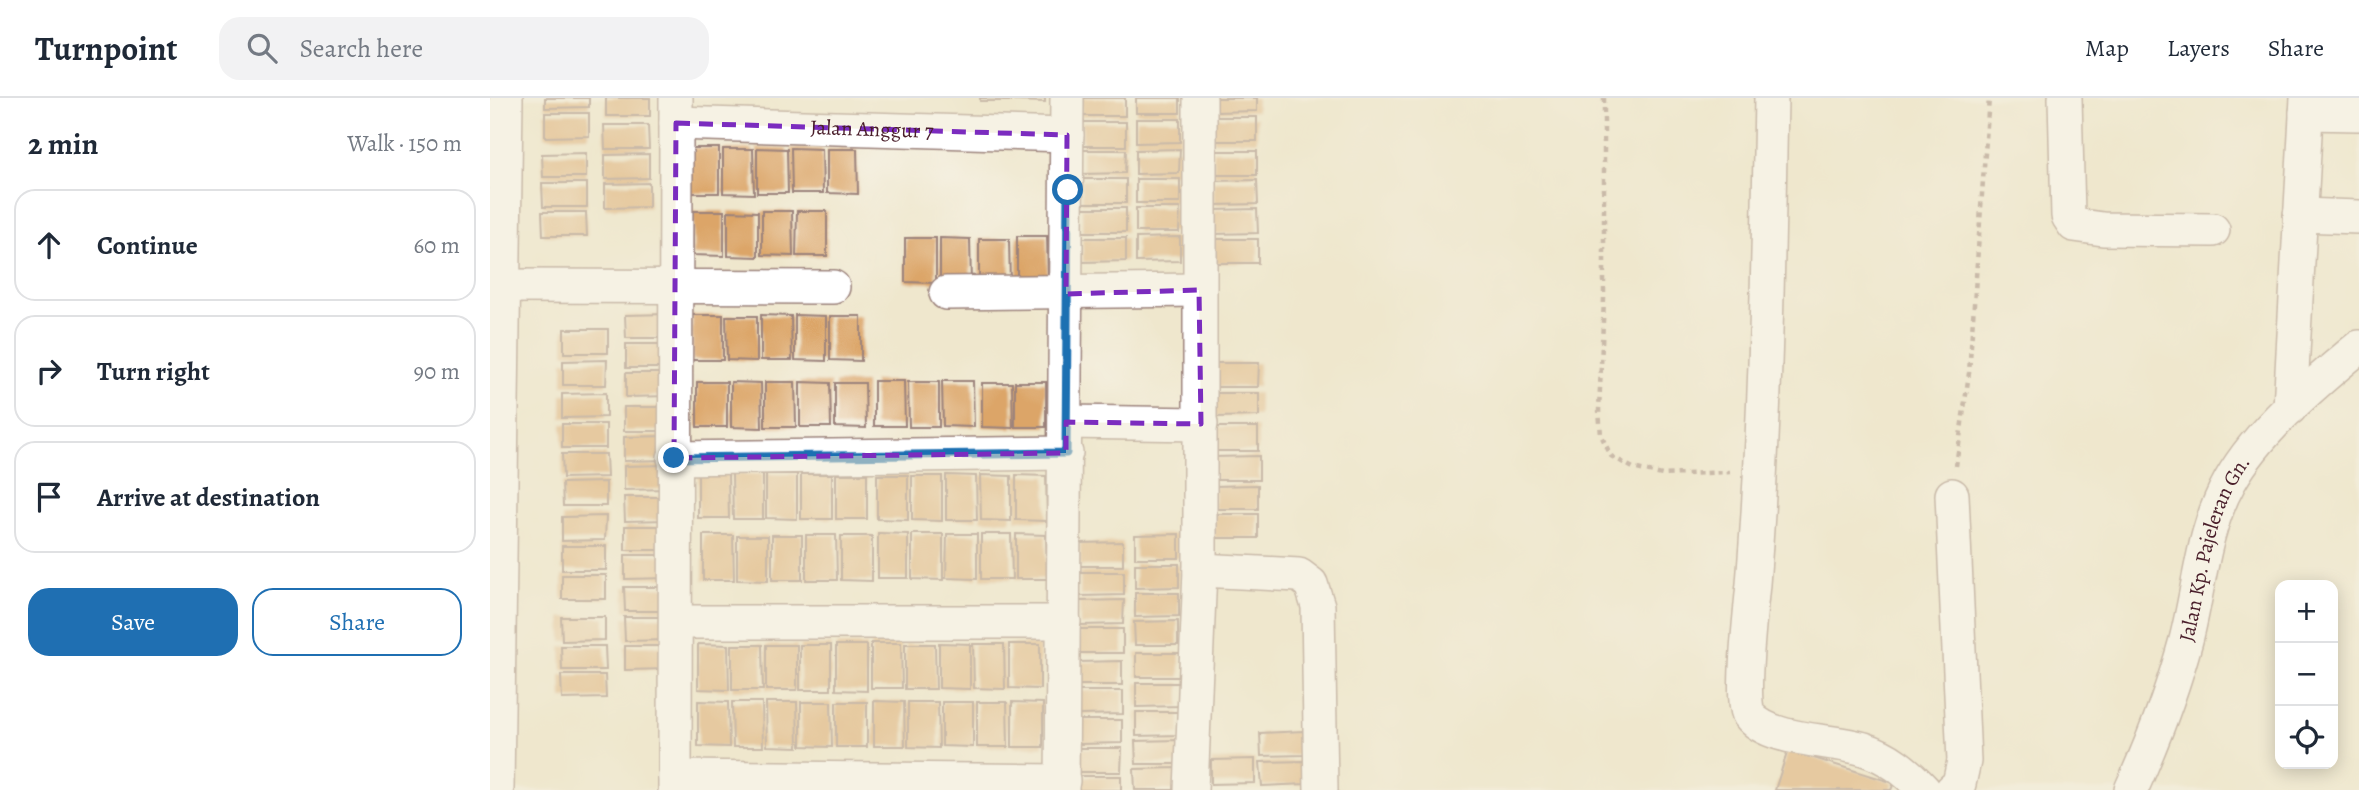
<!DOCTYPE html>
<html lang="en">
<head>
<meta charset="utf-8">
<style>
  :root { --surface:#fff; --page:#f2f2f3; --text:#1f2937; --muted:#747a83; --line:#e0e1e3; --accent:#1f6fb2 }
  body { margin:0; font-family:Alegreya,serif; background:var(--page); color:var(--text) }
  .controls { position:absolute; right:21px; bottom:21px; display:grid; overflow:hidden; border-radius:14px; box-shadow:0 4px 18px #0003 }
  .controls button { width:63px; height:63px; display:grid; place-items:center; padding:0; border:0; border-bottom:2px solid var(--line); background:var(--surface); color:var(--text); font:35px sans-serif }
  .stop { position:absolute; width:21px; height:21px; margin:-16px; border:5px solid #1f6fb2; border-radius:50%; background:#fff }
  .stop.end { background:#1f6fb2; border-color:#fff; box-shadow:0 2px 7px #0008 }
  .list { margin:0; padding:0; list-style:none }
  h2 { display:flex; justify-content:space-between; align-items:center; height:91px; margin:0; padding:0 28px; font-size:30px }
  h2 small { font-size:23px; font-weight:400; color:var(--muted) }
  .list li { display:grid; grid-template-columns:46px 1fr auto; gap:21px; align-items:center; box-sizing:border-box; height:112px; margin:0 14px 14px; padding:0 14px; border:2px solid var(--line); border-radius:21px }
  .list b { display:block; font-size:26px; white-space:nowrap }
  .list em { font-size:23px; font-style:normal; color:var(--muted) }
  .actions { display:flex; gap:14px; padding:21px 28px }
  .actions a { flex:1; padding:16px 0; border:2px solid var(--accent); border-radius:21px; text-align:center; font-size:24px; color:var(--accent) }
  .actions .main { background:var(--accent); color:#fff }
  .icon { flex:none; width:38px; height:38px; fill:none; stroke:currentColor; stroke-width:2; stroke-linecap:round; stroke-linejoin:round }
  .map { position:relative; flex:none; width:1869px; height:692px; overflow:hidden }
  header { display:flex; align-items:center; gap:42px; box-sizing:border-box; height:98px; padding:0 35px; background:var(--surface); border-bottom:2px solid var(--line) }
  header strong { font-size:33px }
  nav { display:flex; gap:38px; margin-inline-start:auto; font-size:24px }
  .search { width:490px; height:63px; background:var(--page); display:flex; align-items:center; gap:18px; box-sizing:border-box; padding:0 24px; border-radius:21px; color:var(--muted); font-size:26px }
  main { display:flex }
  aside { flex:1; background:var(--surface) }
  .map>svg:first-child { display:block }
  .building { fill:#dca568 }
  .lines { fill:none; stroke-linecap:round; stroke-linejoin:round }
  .minor-casing { stroke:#9c837c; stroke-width:36 }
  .path { stroke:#9c837c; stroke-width:4.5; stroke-dasharray:5 5; stroke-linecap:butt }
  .minor { stroke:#fff; stroke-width:33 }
  .route { stroke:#1f6fb2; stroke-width:9 }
  .marked { fill:none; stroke:#7b2cbf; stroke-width:5; stroke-dasharray:14 9; stroke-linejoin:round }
  .labels { text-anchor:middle; stroke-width:6; stroke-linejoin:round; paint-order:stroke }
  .street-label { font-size:21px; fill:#4a1f2b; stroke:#f7f3e8 }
</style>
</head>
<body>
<header>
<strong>Turnpoint</strong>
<div class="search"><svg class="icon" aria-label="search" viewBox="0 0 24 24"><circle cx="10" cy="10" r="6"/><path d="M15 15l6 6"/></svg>Search here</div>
<nav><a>Map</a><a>Layers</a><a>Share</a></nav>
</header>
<main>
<aside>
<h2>2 min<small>Walk · 150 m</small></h2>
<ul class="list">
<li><svg class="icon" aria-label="ahead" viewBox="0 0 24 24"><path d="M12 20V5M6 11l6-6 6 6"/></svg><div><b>Continue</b></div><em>60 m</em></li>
<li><svg class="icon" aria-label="right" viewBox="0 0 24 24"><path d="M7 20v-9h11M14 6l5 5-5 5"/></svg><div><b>Turn right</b></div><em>90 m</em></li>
<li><svg class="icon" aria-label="arrive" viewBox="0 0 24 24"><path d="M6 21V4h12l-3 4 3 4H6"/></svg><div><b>Arrive at destination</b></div></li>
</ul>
<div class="actions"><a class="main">Save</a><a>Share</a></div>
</aside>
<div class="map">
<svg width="1869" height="692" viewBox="0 0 1869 692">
  <rect width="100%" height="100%" fill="#f7f3e8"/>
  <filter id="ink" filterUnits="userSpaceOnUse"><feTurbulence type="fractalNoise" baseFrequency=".0143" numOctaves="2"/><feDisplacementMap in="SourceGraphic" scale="14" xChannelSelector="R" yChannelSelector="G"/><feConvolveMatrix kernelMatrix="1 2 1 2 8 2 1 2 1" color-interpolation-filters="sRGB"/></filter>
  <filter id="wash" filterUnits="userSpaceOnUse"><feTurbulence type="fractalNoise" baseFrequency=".00686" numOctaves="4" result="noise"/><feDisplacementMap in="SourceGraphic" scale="28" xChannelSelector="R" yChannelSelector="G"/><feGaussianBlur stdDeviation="1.57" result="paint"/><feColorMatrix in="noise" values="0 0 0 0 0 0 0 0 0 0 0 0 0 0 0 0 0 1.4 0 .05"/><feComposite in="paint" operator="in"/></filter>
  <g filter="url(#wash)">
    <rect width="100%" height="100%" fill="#efe7cd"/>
    <g id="blocks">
      <path class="building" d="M55,0h44v9l-44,1z
        M116,0h44v18h-44z
        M490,0h31v3h-31z
        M525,0h30v4l-31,-1z
        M591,0h44v18h-44z
        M646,0h44v15h-44z
        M723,0h44v13l-44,1z
        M55,15h44v23l-44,1z
        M723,19h44v24h-44z
        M646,21h44v23l-44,1z
        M592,24h44v24h-44z
        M114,27h44l1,24h-44z
        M199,50h30v45h-30z
        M267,50l30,1 1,44h-31z
        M301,50l31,1 1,44h-31z
        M233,51h30l1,45 -31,-1z
        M337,51h30l1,45 -31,-1z
        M690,51l-1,24 -43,1v-24z
        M592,52h44l-1,23 -43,1z
        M723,53h44v24h-43z
        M96,55v24h-43l-1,-23z
        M159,56v24l-44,1v-24z
        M592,81h44v24h-44z
        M646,81h44v24h-44z
        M767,82l1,24 -44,1 -1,-24z
        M52,85h45v24h-44z
        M159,85v24l-44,1v-24z
        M592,110h44v24h-44z
        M646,110h44l-1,24h-43z
        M767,111l1,24 -44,1v-24z
        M203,113h31v45l-31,-1z
        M238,113l30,1v45l-30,-1z
        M272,113h30l1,45 -31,-1z
        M307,113h30v45h-31z
        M52,114h44l1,24h-44z
        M527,138h30l1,45 -31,-1z
        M690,139v24l-44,1v-24z
        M415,140h31v45l-31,-1z
        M450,140l30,1 1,45 -31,-1z
        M592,140h44v23l-43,1z
        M489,141h30l1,45 -31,-1z
        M724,141h44v24h-44z
        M179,216l1,24h-44l-1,-23z
        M202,217h31v45h-31z
        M271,217l30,1 1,44h-31z
        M305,217l31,1v45l-31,-1z
        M236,218h31v45l-30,-1z
        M340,218h31v45l-31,-1z
        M74,231h44v24h-44z
        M136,246h44v24h-44z
        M117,262l-1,25h-43v-24z
        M725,265h44l-1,24h-43z
        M136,275h44v23l-44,1z
        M384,283h30l1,45h-31z
        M452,283h31l1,46 -31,-1z
        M207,284h30v45h-30z
        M241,284l30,1 1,45 -31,-1z
        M275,284h30l1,45h-31z
        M310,284l30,1 1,44h-31z
        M418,284h31v45h-30z
        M525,284h31v45h-31z
        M345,285h30l1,45 -31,-1z
        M492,285h30l1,45 -31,-1z
        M116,295v24l-44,1v-24z
        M725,295h44v23l-44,1z
        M134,309h43v24h-43z
        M72,326h44v24h-44z
        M724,329h44v24h-43z
        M178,338v24l-44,1v-24z
        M72,356h44l1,23 -44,1z
        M769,358v24h-44l-1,-23z
        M178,367v24l-44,1v-24z
        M208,375l30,1 1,44h-31z
        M242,376h31v45h-30z
        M276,376h31v45l-31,-1z
        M311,376h31v45h-31z
        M346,376h31v45h-31z
        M387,377h31v45l-31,-1z
        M456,377l30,1 1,44h-31z
        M490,377l31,1v45l-30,-1z
        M526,377l30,1 1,45 -31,-1z
        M422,378h30v45l-30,-1z
        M116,384v24h-43l-1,-23z
        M768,387v24h-44v-23z
        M134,399h44v23l-43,1z
        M724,416h44v24h-44z
        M116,418l-1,24 -43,1v-24z
        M135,428h43l1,24h-44z
        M388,435l30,1v44h-30z
        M422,436h31v46l-31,-1z
        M457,436h30v45l-31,-1z
        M491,436h30l1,45h-31z
        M526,436l30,1 1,44h-31z
        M689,436v24h-44v-23z
        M213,437h30l1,45h-31z
        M282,437h30v45h-30z
        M316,437h30l1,45h-31z
        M247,438h31v45l-31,-1z
        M351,438h31v45l-31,-1z
        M633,444v24h-43v-23z
        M72,448h44v24h-44z
        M135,457h43l1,23 -44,1z
        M645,466h44v23l-44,1z
        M590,474h44v23l-44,1z
        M72,477h44v24h-44z
        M134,489h44v24h-43z
        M645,495h44v23l-44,1z
        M634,502l-1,24 -43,1 -1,-24z
        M71,519h44v23l-43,1z
        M134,519h44l1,23 -44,1z
        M688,523v24h-43l-1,-23z
        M589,531h44v24h-44z
        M381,545h30l1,45h-31z
        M449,545l31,1v45l-31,-1z
        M208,546l30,1 1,45 -31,-1z
        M415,546h30l1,45h-31z
        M483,546h31l1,45 -31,-1z
        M519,546h31v45l-31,-1z
        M242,547h30l1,45h-31z
        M276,547h31v45h-31z
        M310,547h31v45h-31z
        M346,547h31v46l-31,-1z
        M71,548h44l1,24h-44z
        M135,548h43v23l-43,1z
        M646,555h44v24h-44z
        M632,563v24h-44v-23z
        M71,577h44l1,23 -44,1z
        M646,585h44v23l-44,1z
        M589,593h44v23l-44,1z
        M208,603l30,1 1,45 -31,-1z
        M384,603l30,1 1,44h-31z
        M242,604h30l1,45h-30z
        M276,604h31l1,45 -31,-1z
        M311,604h30l1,45 -31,-1z
        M346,604h31v45h-31z
        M418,604h30l1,46 -31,-1z
        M452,604h31v45l-31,-1z
        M487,604h30l1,45h-31z
        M522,604l31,1v44h-31z
        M646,614h44v23l-44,1z
        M588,622h44v23l-43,1z
        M814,633v24l-43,1 -1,-23z
        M689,642v24h-43l-1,-23z
        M588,650h44l-1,24h-43z
        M1298,652l106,33 -3,7h-116z
        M765,661v24l-44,1v-24z
        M815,663v23l-43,2 -2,-24z
        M689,670l-1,22h-43l-1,-21z
        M587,678h44v14h-44z"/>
    </g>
  </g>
  <g filter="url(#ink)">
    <use href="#blocks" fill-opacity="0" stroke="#9c837c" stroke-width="2"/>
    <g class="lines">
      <g class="minor-casing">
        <g id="minor">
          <path d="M1281,0c-3,162 -5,324 -18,486 -2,22 -13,118 -4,131 20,27 84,24 115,34 25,8 42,22 60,41"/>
          <path d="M1575,0l3,118 6,9 29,4 110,1"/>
          <path d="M1816,15l53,1"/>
          <path id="s1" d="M186,25l391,12"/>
          <path d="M1810,117l59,2"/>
          <path d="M0,188l343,1"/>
          <path d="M456,195l253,-3"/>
          <path d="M1800,310l17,-310"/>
          <path d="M576,324l135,2"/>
          <path d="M184,360l392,-5"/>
          <path d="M710,472l99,5 12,9 7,22 3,184"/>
          <path d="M186,524h388"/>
          <path d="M185,679l388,4"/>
          <path d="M7,692l9,-692"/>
          <path d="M185,692l1,-692"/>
          <path d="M572,692l5,-692"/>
          <path d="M701,692l9,-220v-472"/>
          <path d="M1462,692l7,-6 5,-23 -12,-266"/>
          <path id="s2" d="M1641,692c22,-49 41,-98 55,-150 14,-54 16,-109 44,-159 28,-50 85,-98 129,-134"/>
        </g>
      </g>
      <path class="path" d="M1114,0v201l-5,111 2,25 10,21 22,12 29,7 68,-3
        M1466,368l13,-93 20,-275"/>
      <use href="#minor" class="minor"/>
    </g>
  </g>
  <g class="lines" filter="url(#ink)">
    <path class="route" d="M184,360l392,-5 2,-263"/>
  </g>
  <path d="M0 0H1869V692H0ZM186,25l391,12 -1,159 133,-4 2,134 -135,-2v31l-392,5z" fill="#efe7cd" fill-opacity=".55" fill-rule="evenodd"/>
  <path class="marked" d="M186,25l391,12 -1,159 133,-4 2,134 -135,-2v31l-392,5z"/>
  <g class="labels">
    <g class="street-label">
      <text dy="7" stroke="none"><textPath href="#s1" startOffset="196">Jalan Anggur 7</textPath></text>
      <text dy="7" stroke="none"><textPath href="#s2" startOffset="256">Jalan Kp. Pajeleran Gn.</textPath></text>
    </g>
  </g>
</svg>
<div class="controls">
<button>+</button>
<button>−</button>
<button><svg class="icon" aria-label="locate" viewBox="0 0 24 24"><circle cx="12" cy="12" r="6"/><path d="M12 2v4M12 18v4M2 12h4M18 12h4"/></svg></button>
</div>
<div class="stop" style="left:578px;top:92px"></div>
<div class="stop end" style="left:184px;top:360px"></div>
</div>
</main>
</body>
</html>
